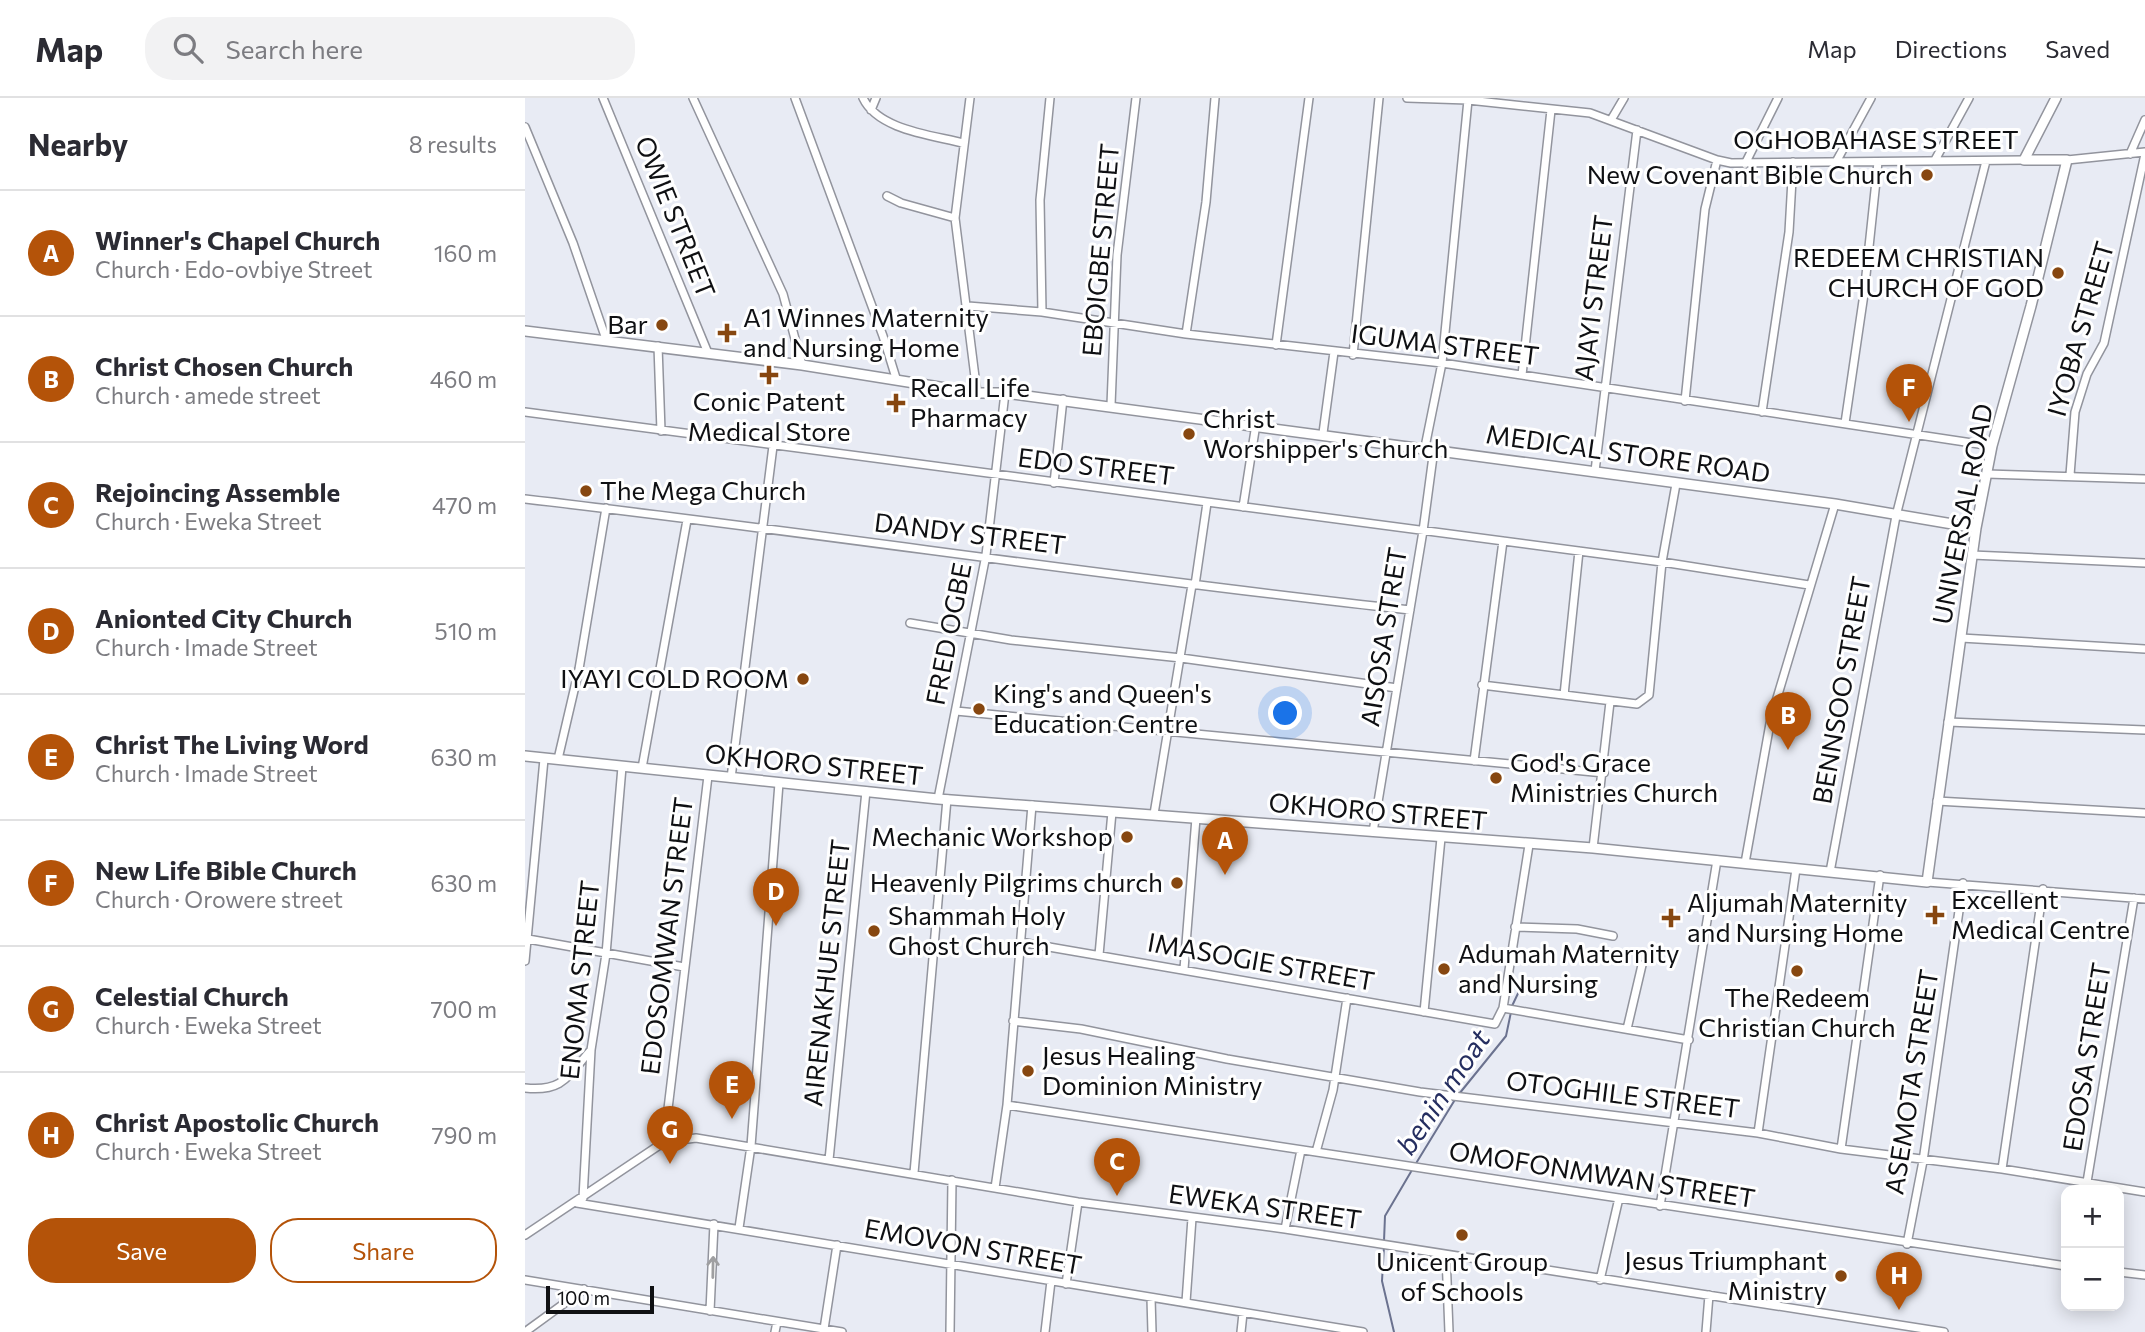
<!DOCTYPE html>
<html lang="en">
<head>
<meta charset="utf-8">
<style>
  :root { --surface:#fff; --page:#f2f2f3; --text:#2b2b33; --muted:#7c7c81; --line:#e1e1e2; --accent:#b45309 }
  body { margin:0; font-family:Commissioner,sans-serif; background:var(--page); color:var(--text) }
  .controls { position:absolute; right:21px; bottom:21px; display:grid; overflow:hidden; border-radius:14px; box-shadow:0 4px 18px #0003 }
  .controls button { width:63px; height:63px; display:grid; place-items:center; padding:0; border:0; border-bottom:2px solid var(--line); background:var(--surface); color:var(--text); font:35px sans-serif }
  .scale { position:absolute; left:21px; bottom:18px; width:108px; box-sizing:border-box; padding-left:7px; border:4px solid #0f1013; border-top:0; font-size:19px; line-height:24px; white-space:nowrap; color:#0f1013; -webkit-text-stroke:5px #fff; paint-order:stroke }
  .you { position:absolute; left:761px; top:616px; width:24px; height:24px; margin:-18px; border:5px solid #fff; border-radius:50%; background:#1a73e8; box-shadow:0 0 0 10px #1a73e833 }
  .badge { display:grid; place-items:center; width:46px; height:46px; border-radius:50%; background:var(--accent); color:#fff; font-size:23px; font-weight:700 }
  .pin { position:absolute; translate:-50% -58px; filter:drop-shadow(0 2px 4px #0008) }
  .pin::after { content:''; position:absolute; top:37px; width:24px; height:21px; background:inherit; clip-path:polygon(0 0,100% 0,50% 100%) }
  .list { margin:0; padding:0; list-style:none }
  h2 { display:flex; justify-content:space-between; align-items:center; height:91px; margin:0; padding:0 28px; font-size:30px }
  h2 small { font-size:23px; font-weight:400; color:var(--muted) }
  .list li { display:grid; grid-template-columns:46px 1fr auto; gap:21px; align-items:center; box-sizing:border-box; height:126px; padding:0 28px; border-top:2px solid var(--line) }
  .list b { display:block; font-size:26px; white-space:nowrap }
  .list p { margin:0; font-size:23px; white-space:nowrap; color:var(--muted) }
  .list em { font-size:23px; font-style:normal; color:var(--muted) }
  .actions { display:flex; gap:14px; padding:21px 28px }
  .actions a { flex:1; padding:16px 0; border:2px solid var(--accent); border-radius:28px; text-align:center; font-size:24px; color:var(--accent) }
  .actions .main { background:var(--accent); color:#fff }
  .icon { flex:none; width:38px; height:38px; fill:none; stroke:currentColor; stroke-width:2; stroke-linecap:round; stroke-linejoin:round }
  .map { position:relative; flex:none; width:1620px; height:1234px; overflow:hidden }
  header { display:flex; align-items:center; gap:42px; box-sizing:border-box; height:98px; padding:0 35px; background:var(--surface); border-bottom:2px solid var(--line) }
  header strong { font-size:33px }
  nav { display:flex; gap:38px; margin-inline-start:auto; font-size:24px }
  .search { width:490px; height:63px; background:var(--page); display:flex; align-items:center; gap:18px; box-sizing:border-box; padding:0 24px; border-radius:28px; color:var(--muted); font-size:26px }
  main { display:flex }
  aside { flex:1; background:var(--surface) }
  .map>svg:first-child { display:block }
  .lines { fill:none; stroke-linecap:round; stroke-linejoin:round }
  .stream { stroke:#6b728f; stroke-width:2 }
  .minor-casing { stroke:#92949d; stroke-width:10 }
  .tertiary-casing { stroke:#92949d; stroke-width:12 }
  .minor { stroke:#fff; stroke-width:7 }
  .tertiary { stroke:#fff; stroke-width:9 }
  .oneway { stroke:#9f9fa1 }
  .poi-dot { fill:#874710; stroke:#fff; stroke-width:2.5 }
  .labels { text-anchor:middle; stroke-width:6; stroke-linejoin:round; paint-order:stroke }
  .street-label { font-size:26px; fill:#0f1013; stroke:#fff }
  .poi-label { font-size:26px; fill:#0f1013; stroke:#fff; text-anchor:start }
  .water-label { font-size:28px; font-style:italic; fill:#252e60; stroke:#fff }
</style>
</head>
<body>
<header>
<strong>Map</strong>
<div class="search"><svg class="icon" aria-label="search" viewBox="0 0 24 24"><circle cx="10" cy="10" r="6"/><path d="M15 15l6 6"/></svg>Search here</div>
<nav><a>Map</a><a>Directions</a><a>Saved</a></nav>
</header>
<main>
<aside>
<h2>Nearby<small>8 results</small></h2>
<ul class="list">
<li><span class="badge">A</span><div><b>Winner's Chapel Church</b><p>Church · Edo-ovbiye Street</p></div><em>160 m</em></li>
<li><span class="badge">B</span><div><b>Christ Chosen Church</b><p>Church · amede street</p></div><em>460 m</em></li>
<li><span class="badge">C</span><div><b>Rejoincing Assemble</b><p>Church · Eweka Street</p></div><em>470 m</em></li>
<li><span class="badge">D</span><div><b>Anionted City Church</b><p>Church · Imade Street</p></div><em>510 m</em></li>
<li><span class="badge">E</span><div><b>Christ The Living Word</b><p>Church · Imade Street</p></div><em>630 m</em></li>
<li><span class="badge">F</span><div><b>New Life Bible Church</b><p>Church · Orowere street</p></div><em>630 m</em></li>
<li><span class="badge">G</span><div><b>Celestial Church</b><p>Church · Eweka Street</p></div><em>700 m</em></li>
<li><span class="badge">H</span><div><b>Christ Apostolic Church</b><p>Church · Eweka Street</p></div><em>790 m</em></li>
</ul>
<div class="actions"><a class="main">Save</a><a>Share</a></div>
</aside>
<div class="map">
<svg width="1620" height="1234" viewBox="0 0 1620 1234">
  <rect width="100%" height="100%" fill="#e8ebf4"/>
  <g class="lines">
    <path class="stream" d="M987,908l10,-21
      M934,996l47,-58 5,-24
      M890,1067l41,-67
      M859,1143l1,-25 27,-46
      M859,1148l-2,35 12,51"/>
    <g class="minor-casing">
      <path id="minor" d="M78,0l105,255
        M168,0l90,196 19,71
        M270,0l88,238 13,42
        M338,0c15,32 69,37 100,45
        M445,0l-15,120 22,175
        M882,0l61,2 122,13 127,47 14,3 293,-3
        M346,12l5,-12
        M1086,22l13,-22
        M0,29l48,116 33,96
        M1605,56l15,-34
        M1410,62l34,-62
        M1542,62l78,-8
        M1311,64l35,-64
        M1220,66l33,-66
        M362,98l14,7 54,15
        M443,208l74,6 144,22 256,29 550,83
        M517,214l-2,-112 10,-102
        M661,236l20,-132 9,-104
        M751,247l33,-247
        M133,248l3,85
        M828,257l26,-257
        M997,277l29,-265
        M1160,303l20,-192 12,-49
        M586,307l6,-150 19,-157
        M0,314l1137,150 147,23
        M1237,314l27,-180 4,-70
        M1320,325l19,-129 14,-132
        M798,335l11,-81
        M900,349l17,-84 26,-263
        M1070,373l42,-341
        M1462,376l158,5
        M1545,377l5,-63 12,-38 17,-31 41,-189
        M529,385l9,-84
        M0,401c295,34 589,79 885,111
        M718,409l13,-83
        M1447,457l173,8
        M670,487l12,-82
        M385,525l101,17 170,18 216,30
        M1436,540l184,11
        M957,587l155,19 12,-9 13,-133 14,-78
        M1039,597l15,-144
        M431,613l648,62
        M1423,624l197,8
        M33,661l21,-90 27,-161
        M949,663l29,-220
        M117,670l45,-248
        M206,680l42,-332
        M413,701l48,-244 19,-162
        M1412,703l208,12
        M629,716l38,-229
        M848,734l50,-301 11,-82
        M1068,750l17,-146
        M1220,765l26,-145 64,-214
        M1305,774l66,-356 90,-355
        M1402,784l218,17
        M990,829l62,2 36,7
        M3,841l156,28
        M495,844l475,82 8,-16 26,-163
        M574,857l13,-143
        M0,863l19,-202
        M659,871l12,-151
        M978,910l186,32
        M899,914l17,-174
        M488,923l68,8 146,30 193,33 338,41 83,16 161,20 143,23
        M1102,931l15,-64
        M0,990c38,4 43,-12 65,-37
        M482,1007l1059,161
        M1233,1035l38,-264
        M139,1044l44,-366
        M1316,1051l39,-274
        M791,1054l17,-62 14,-92
        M304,1062l37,-369
        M1477,1071l41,-280
        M389,1075l33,-374
        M1562,1084l47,-284
        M470,1090l12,-83 25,-300
        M58,1100l8,-148 15,-96 16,-187
        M52,1105l786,129
        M1135,1108l57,-346
        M214,1130l12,-82 28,-363
        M760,1131l16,-79
        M0,1137l139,-93 32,-4 382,64 207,27 659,103
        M1382,1146l16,-83 40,-278
        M921,1157l3,77
        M1594,1174l26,3
        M0,1182l317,52
        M1075,1182l19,-82
        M541,1186l12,-82
        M626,1200l1,34
        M661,1204l6,-84
        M185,1213l4,-87
        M299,1231l13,-84
        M0,1234l59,-43
        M250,1234l2,-10
        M425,1234l2,-152
        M520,1234l6,-51
        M716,1234l2,-19
        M1181,1234l3,-37"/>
    </g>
    <g class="tertiary-casing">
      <path id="tertiary" d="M0,233l277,34 175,28h28l830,111 141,24
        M0,658l413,43 655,49 334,34 49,-354 16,-82 39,-140 36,-146h-43l32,-62"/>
    </g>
    <use href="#minor" class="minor"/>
    <use href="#tertiary" class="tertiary"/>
  </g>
  <defs><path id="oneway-shaft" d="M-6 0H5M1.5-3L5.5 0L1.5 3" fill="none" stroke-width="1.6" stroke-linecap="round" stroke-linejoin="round" transform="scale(1.75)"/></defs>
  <use class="oneway" href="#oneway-shaft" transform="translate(188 1169) rotate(-89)"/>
  <g class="poi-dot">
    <circle cx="1402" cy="77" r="7"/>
    <circle cx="1533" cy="175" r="7"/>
    <circle cx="137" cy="227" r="7"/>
    <path d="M198.5 224.5h7v7h7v7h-7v7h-7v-7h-7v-7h7z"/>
    <path d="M240.5 266.5h7v7h7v7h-7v7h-7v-7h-7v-7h7z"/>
    <path d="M367.5 294.5h7v7h7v7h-7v7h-7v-7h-7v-7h7z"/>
    <circle cx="664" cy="336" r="7"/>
    <circle cx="61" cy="393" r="7"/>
    <circle cx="278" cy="581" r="7"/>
    <circle cx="454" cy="611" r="7"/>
    <circle cx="971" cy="680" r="7"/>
    <circle cx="602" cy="739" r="7"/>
    <circle cx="652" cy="785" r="7"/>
    <path d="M1406.5 806.5h7v7h7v7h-7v7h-7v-7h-7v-7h7z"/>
    <path d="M1142.5 809.5h7v7h7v7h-7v7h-7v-7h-7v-7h7z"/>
    <circle cx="349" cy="833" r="7"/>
    <circle cx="919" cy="871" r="7"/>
    <circle cx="1272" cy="873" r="7"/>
    <circle cx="503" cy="973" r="7"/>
    <circle cx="937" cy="1137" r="7"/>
    <circle cx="1316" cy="1178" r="7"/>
  </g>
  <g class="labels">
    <g class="street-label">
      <text x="1351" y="51">OGHOBAHASE STREET</text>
      <text transform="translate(150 119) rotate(68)" y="9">OWIE STREET</text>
      <text transform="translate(576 152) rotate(-85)" y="9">EBOIGBE STREET</text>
      <text transform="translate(1069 200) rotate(-83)" y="9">AJAYI STREET</text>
      <text transform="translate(1556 231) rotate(-74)" y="9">IYOBA STREET</text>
      <text transform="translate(920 247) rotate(7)" y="9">IGUMA STREET</text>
      <text transform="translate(1103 356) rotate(8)" y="9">MEDICAL STORE ROAD</text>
      <text transform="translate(571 369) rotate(7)" y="9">EDO STREET</text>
      <text transform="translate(1438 416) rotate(-79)" y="9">UNIVERSAL ROAD</text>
      <text transform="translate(445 436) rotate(7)" y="9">DANDY STREET</text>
      <text transform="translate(424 536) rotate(-79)" y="9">FRED OGBE</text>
      <text transform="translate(859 539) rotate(-81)" y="9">AISOSA STRET</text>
      <text transform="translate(1317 592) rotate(-80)" y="9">BENNSOO STREET</text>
      <text transform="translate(289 667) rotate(6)" y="9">OKHORO STREET</text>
      <text transform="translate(853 714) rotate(5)" y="9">OKHORO STREET</text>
      <text transform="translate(142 838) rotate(-83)" y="9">EDOSOMWAN STREET</text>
      <text transform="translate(736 864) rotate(10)" y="9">IMASOGIE STREET</text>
      <text transform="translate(302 875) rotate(-84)" y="9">AIRENAKHUE STREET</text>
      <text transform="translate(55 882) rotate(-84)" y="9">ENOMA STREET</text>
      <text transform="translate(1562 959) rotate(-81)" y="9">EDOSA STREET</text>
      <text transform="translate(1387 984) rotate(-81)" y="9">ASEMOTA STREET</text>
      <text transform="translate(1098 997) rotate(7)" y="9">OTOGHILE STREET</text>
      <text transform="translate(1077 1077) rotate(9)" y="9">OMOFONMWAN STREET</text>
      <text transform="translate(740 1109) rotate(8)" y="9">EWEKA STREET</text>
      <text transform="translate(448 1149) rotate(10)" y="9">EMOVON STREET</text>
    </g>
    <g class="poi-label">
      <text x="1388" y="86" text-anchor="end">New Covenant Bible Church</text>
      <text x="1519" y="169" text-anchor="end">REDEEM CHRISTIAN<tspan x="1519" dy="30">CHURCH OF GOD</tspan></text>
      <text x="218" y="229">A1 Winnes Maternity<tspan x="218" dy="30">and Nursing Home</tspan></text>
      <text x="123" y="236" text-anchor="end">Bar</text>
      <text x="385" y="299">Recall Life<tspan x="385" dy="30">Pharmacy</tspan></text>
      <text x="244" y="313" text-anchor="middle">Conic Patent<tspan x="244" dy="30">Medical Store</tspan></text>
      <text x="678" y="330">Christ<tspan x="678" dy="30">Worshipper's Church</tspan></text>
      <text x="75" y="402">The Mega Church</text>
      <text x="264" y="590" text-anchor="end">IYAYI COLD ROOM</text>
      <text x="468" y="605">King's and Queen's<tspan x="468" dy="30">Education Centre</tspan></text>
      <text x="985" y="674">God's Grace<tspan x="985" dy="30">Ministries Church</tspan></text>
      <text x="588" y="748" text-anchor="end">Mechanic Workshop</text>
      <text x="638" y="794" text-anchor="end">Heavenly Pilgrims church</text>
      <text x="1426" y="811">Excellent<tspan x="1426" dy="30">Medical Centre</tspan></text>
      <text x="1162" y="814">Aljumah Maternity<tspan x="1162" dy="30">and Nursing Home</tspan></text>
      <text x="363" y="827">Shammah Holy<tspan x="363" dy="30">Ghost Church</tspan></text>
      <text x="933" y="865">Adumah Maternity<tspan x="933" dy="30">and Nursing</tspan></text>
      <text x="1272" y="909" text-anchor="middle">The Redeem<tspan x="1272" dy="30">Christian Church</tspan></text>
      <text x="517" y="967">Jesus Healing<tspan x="517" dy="30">Dominion Ministry</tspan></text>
      <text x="1302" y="1172" text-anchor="end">Jesus Triumphant<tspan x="1302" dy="30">Ministry</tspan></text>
      <text x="937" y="1173" text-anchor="middle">Unicent Group<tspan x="937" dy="30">of Schools</tspan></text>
    </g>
    <g class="water-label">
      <text transform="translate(918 994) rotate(-56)" y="10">benin moat</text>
    </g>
  </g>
</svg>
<div class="controls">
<button>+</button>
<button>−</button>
</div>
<div class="scale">100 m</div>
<div class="you"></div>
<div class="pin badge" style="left:700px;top:777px">A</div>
<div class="pin badge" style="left:1263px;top:652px">B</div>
<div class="pin badge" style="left:592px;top:1098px">C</div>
<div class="pin badge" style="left:251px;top:828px">D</div>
<div class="pin badge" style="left:207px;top:1021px">E</div>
<div class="pin badge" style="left:1384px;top:324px">F</div>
<div class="pin badge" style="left:145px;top:1066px">G</div>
<div class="pin badge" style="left:1374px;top:1212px">H</div>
</div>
</main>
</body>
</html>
